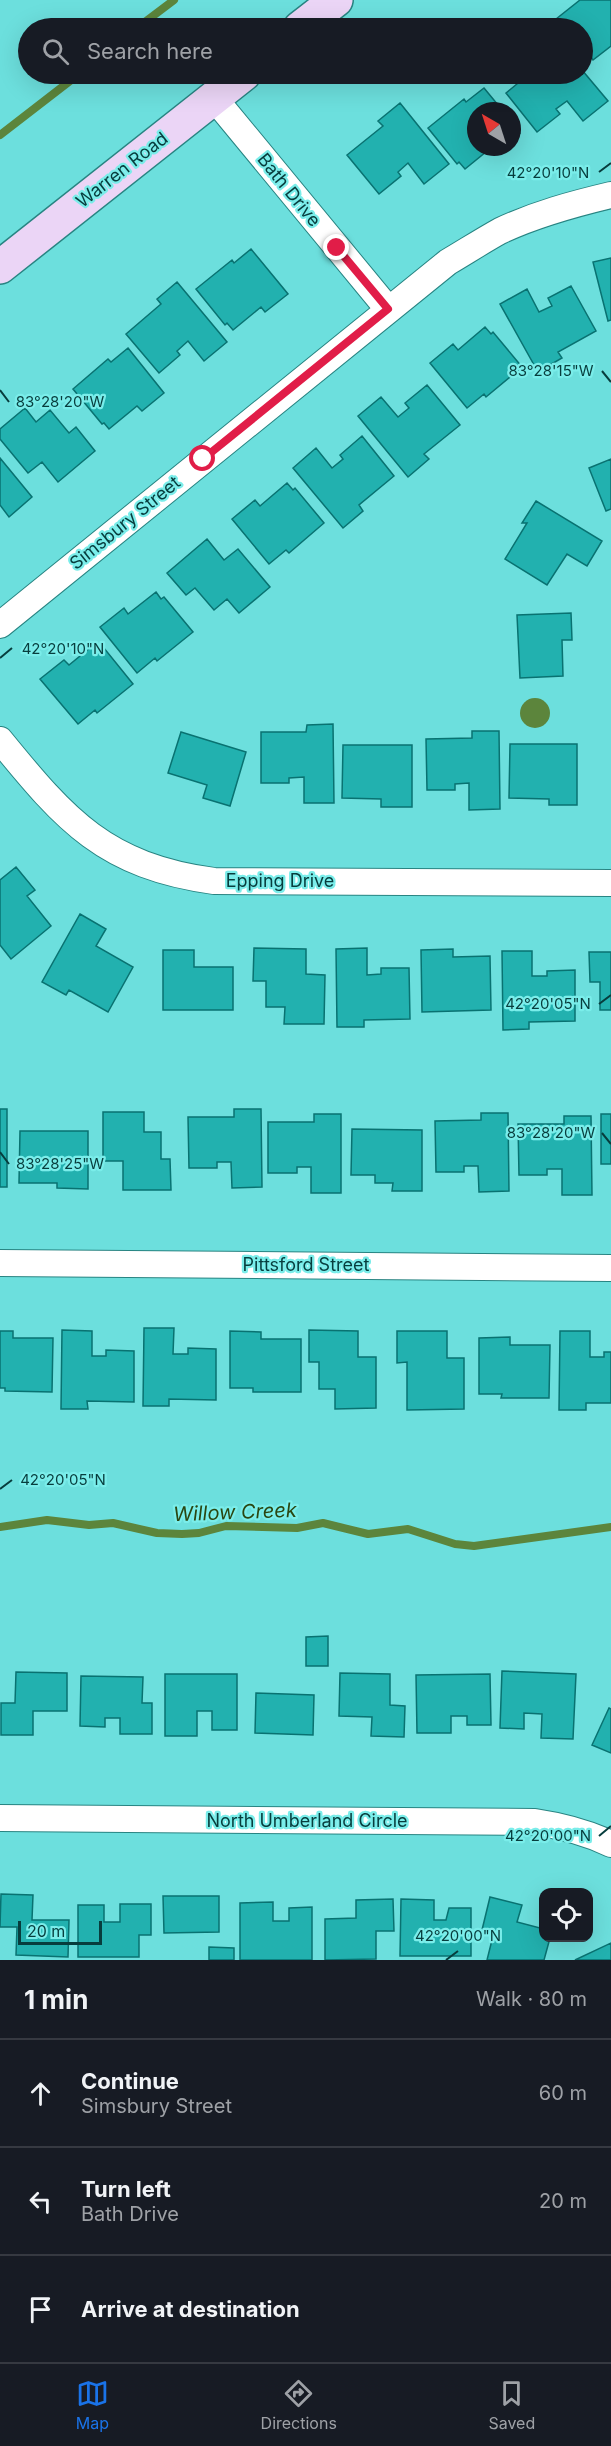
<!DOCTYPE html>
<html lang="en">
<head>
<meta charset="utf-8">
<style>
  :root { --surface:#171b24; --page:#242831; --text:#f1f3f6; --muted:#9ea1a6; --line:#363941; --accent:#1a73e8 }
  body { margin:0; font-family:Inter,sans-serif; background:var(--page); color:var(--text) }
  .controls { position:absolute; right:18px; bottom:18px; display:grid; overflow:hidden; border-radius:12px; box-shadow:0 6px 24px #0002 }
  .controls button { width:54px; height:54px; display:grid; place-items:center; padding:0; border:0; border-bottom:2px solid var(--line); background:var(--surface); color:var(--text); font:30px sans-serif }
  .compass { position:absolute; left:467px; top:102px; width:54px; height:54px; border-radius:50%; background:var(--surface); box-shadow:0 6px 24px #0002; rotate:321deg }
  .scale { position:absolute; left:18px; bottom:15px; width:84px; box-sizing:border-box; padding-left:6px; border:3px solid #073d3d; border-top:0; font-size:16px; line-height:21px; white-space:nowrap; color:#073d3d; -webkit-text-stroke:4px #7aedea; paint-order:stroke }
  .stop { position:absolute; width:18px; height:18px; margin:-14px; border:4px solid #e11d48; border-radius:50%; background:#fff }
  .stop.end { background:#e11d48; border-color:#fff; box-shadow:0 2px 6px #0008 }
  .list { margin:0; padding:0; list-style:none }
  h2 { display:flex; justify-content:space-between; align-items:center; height:78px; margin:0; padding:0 24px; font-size:26px }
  h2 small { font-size:20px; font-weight:400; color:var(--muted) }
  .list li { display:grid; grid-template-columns:39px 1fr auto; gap:18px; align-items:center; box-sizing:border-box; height:108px; padding:0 24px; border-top:2px solid var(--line) }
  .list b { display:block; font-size:22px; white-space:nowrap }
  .list p { margin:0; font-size:20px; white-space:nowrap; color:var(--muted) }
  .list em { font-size:20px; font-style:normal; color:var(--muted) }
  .icon { flex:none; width:33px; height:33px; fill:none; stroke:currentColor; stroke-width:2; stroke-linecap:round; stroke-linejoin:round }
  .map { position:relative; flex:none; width:611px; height:1960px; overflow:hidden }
  .search { position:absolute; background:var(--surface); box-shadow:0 6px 24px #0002; left:18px; right:18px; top:18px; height:66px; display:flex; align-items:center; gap:15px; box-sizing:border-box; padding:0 21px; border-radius:33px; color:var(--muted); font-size:22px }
  .sheet { height:402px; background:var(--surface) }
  nav { display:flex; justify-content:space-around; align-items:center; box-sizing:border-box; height:84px; border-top:2px solid var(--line); background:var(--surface); font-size:16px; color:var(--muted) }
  nav a { display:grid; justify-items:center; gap:3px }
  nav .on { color:var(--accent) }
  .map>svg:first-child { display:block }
  .water { fill:#5c853c }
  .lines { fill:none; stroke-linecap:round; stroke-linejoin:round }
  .stream { stroke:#5c853c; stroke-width:8 }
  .building { fill:#22b1af; stroke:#097271; stroke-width:1.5 }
  .street-casing { stroke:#288482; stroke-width:28 }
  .secondary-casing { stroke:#288482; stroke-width:36 }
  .street { stroke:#fff; stroke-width:26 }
  .secondary { stroke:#ebd5f6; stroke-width:33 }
  .route { stroke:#e11d48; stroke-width:8 }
  .ticks { fill:none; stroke:#073d3d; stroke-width:2 }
  .labels { text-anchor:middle; stroke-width:4.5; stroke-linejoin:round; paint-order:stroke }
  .street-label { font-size:18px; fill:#073d3d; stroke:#7aedea }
  .water-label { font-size:20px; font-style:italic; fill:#2a4611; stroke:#7aedea }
  .ticks-label { font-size:15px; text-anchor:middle; fill:#073d3d; stroke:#7aedea; stroke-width:4.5; stroke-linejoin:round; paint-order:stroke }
</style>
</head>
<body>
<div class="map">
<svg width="611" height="1960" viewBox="0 0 611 1960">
  <rect width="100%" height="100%" fill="#6cdfdd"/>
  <path class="water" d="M520 713a15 15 0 1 1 30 0a15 15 0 1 1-30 0Z"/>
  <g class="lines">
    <path class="stream" d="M137,28l37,-28
      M0,135l79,-61
      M0,1527l47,-7 42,5 24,-2 44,10 25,1 17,-1 27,-7 71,2 26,-5 45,11 40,-5 47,15 19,2 137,-19"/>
  </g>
  <path class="building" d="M580,0h31v46l-18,14 -5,-7 -2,2 -4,-4v-23h-18l-8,-9z
    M582,70l26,31 -25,20 -16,-20 -11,8 4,5 -23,18 -31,-39 23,-19h53z
    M484,88l19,23h-27v36h16l-27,22 -6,-7 -2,2 -29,-36 36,-29 2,3z
    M400,103l49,61 -25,20 -16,-21 -10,9 3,4 -22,18 -32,-39 36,-29 -5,-5z
    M512,123l8,10 -8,6z
    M251,249l37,45 -23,18 -4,-5 -28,23 -6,-7 -2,2 -29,-36 36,-29 2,3z
    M611,258v62l-3,1 -15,-59z
    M177,282l50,60 -23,19 -16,-20 -11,10 3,4 -21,18 -33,-39 35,-30 -4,-5z
    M571,286l25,45 -38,21 4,6 -24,14 -38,-68 27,-15 12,23 13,-6 -4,-8z
    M485,327l6,7 2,-2 29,35 -36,30 -2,-3 -17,14 -37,-45 23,-19 5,6z
    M128,348l36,45 -22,18 -5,-5 -28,23 -5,-6 -2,1 -29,-35 35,-30 3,3z
    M427,385l33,40 -36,29 5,5 -21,18 -50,-61 23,-19 17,20 11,-9 -4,-5z
    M25,408l11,14 14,-12 19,23 7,-6 19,24 -37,31 -16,-20 -14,11 -28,-34v-10z
    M362,436l32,40 -35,29 4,6 -20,17 -50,-60 23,-20 16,20 11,-9 -3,-4z
    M0,458l32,39 -23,20 -9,-12z
    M611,459v50l-5,2 -17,-43z
    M287,483l6,7 2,-2 29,35 -35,30 -3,-3 -17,14 -37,-45 23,-19 5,6z
    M536,501l66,40 -15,25 -20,-12 -20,31 -42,-26 22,-36h-5z
    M207,539l17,21 14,-11 32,38 -31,26 -12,-14 -13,11 -19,-22 -9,7 -19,-22z
    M156,592l5,7 3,-2 29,35 -36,29 -2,-3 -18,15 -37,-46 24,-19 4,6z
    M571,613l1,27h-10l1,36 -43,2 -3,-63z
    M96,643l6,7 2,-2 29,36 -36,29 -2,-3 -17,14 -38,-45 24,-19 5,5z
    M333,724l1,79h-30v-26l-15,1v5h-28v-51h45l1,-7z
    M472,731h27l1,78 -31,1v-27l-14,1v6h-28l-1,-51 46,-1z
    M181,732l65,20 -16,54 -27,-8 4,-13 -39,-12z
    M510,744h67v61h-28v-6l-40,-1z
    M343,745h69v62h-31v-8l-39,-1z
    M16,867l19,23 -8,6 24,30 -40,33 -11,-14v-65z
    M80,914l26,15 -10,17 37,21 -25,45 -39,-22 -3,5 -24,-13z
    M254,948l52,1v25l19,1 -1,49h-40l1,-17h-19v-26h-13z
    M367,948v27l14,-1v-6h28l1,51 -46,1v7h-27l-1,-78z
    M453,949v8l37,-1 1,54 -69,2 -1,-62z
    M163,950h31v17h39v43h-70z
    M502,951h30v25h15v-5l28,-1v51l-46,1v7l-26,1z
    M589,952h22v58h-11v-28h-10z
    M0,1109h7v78h-7z
    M234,1109h27l1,78 -30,1 -1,-26h-14v6h-28l-1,-51h46z
    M103,1112h41v20h17v27h9l1,31h-48v-29h-20z
    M481,1113h27l1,78 -30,1 -1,-26h-14v6h-28l-1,-51 46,-1z
    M314,1114h27v79h-30v-26h-14v6h-29v-51h46z
    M601,1114h10v50h-10z
    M564,1116h27l1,79h-30v-26h-15v6h-28l-1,-51h46z
    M352,1129l70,1v61h-30l1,-8h-18v-8h-24z
    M20,1131h68v58l-31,-1v-5h-38z
    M144,1328h30l-1,26h15v-6l28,1v51l-47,-1v7h-26z
    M62,1330l30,1v25h14v-6l28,1v51l-47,-1 1,8h-27z
    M309,1330l49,1v26h18v51l-41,1v-20h-16v-27h-10z
    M0,1331h13v7h40l-1,54 -47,-1v-3h-5z
    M230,1331l31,1v7h40v53h-48v-4h-23z
    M397,1331h50v27h17v51l-57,1v-48l-10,1z
    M560,1331h30v26h14v-5h7v51h-25v7h-27z
    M510,1337v8h40l-1,53h-48l1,-4h-23v-56z
    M328,1636v30h-22v-29z
    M502,1671l74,3 -3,65 -32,-1 1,-24 -18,-1v16l-24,-1z
    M16,1672l51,1v38h-34v24h-32v-32h14z
    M340,1673l50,1v31l15,1 -1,31 -33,-1 1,-19 -33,-1z
    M165,1674h72v56h-25v-19h-15v25h-32z
    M490,1674l1,51h-24v-9h-16v17h-34l-1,-58z
    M81,1676l62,1 -1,26h10v31h-32v-16h-15v9l-25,-1z
    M256,1693l58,2 -1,40 -58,-2z
    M609,1708l2,1v44l-19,-8z
    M1,1894l32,1 -1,25h37l-1,37 -52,-2 1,-28h-17z
    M163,1896h56v36l-55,1z
    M490,1897l32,8 -5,17 27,7v9h6l-6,22h-57l7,-28 -12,-2z
    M393,1899l1,32h-18v28l-51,1v-41l31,-1v-18z
    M401,1899l33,1v20h12l3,-12h22v48h-71z
    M273,1902v19h16v-13l23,-1v53h-72v-57z
    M120,1904h31v31h-12v22h-61v-52h26v17h16z
    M611,1943v17h-36z
    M209,1947l25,1v12h-25z"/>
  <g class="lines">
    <g class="street-casing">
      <path id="street" d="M214,98l174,211
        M0,625l448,-363c17,-10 34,-21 52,-31 36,-17 73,-27 111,-36
        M0,740c66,81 105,126 214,141l397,2
        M0,1263l611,5
        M0,1818l535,4c27,4 51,10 76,22"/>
    </g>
    <g class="secondary-casing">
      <path id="secondary" d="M300,28l36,-28
        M0,267l244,-193"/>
    </g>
    <use href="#street" class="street"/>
    <use href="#secondary" class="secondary"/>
  </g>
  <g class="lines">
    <path class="route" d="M203,459l185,-150 -51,-61"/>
  </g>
  <path class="ticks" d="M599,172l12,-9M602,371l9,11M0,390l9,12M0,658l12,-10M599,1004l12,-9M602,1133l9,11M0,1152l9,12M0,1489l12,-9M599,1836l12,-10M446,1960l12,-9"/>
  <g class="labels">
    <g class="street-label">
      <text transform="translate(122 170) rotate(-38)" y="6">Warren Road</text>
      <text transform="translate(289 190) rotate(51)" y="6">Bath Drive</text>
      <text transform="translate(125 523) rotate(-39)" y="6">Simsbury Street</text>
      <text x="280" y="887">Epping Drive</text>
      <text x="306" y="1271">Pittsford Street</text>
      <text x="307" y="1827">North Umberland Circle</text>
    </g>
    <g class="water-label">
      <text transform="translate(235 1512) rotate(-2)" y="7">Willow Creek</text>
    </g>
  </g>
  <g class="ticks-label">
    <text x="548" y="178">42°20'10"N</text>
    <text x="551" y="376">83°28'15"W</text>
    <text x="60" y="407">83°28'20"W</text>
    <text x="63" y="654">42°20'10"N</text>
    <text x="548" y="1009">42°20'05"N</text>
    <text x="551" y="1138">83°28'20"W</text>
    <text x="60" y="1169">83°28'25"W</text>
    <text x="63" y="1485">42°20'05"N</text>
    <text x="548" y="1841">42°20'00"N</text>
    <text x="458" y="1941">42°20'00"N</text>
  </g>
</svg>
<div class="controls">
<button><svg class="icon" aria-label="locate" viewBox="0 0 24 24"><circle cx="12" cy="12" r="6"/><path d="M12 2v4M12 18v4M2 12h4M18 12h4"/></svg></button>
</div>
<svg class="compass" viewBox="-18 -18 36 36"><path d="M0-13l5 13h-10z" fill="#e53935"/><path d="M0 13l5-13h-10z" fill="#9ea1a6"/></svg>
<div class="scale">20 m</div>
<div class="stop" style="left:203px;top:459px"></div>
<div class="stop end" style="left:337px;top:248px"></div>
<div class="search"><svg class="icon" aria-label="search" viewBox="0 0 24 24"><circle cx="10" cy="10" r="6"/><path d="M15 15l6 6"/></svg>Search here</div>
</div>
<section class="sheet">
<h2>1 min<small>Walk · 80 m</small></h2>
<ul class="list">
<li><svg class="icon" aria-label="ahead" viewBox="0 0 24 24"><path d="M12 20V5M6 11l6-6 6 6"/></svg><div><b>Continue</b><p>Simsbury Street</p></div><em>60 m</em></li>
<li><svg class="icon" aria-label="left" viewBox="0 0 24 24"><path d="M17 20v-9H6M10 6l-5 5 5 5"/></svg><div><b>Turn left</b><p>Bath Drive</p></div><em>20 m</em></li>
<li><svg class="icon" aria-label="arrive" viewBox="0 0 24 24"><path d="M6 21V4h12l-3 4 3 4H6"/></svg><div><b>Arrive at destination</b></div></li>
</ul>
</section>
<nav>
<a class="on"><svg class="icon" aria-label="map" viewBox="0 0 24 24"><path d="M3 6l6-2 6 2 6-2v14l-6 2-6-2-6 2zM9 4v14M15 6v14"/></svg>Map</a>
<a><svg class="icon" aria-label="directions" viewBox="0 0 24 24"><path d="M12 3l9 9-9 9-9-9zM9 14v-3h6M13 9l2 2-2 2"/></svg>Directions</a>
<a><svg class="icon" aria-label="saved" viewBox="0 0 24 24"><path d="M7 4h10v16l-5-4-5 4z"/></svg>Saved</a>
</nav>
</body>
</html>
